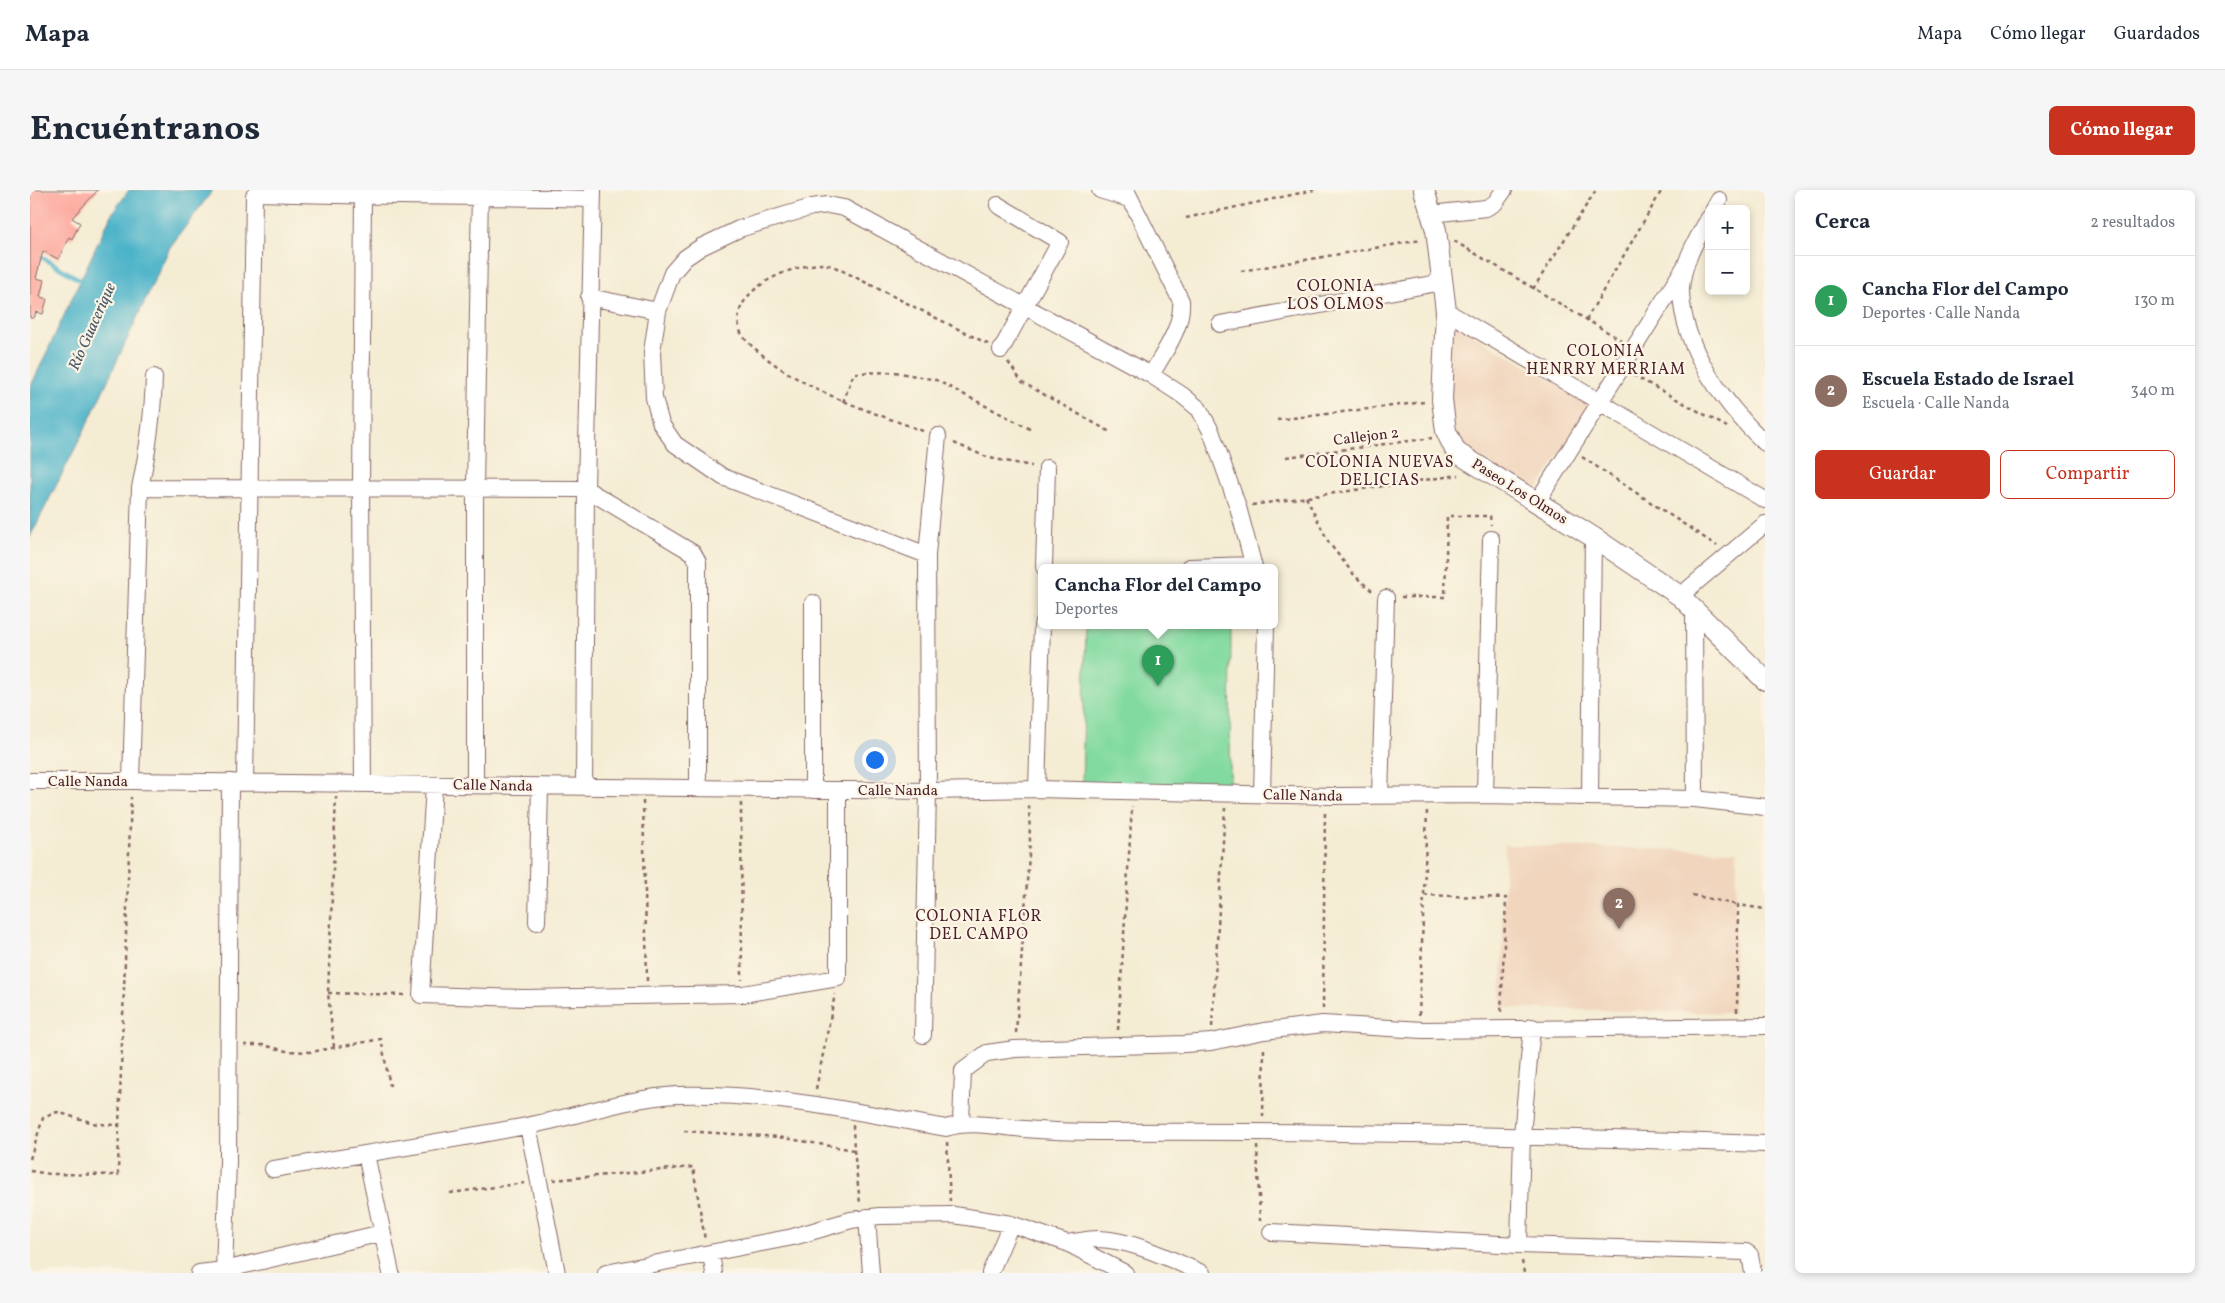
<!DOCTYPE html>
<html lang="es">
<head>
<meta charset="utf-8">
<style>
  :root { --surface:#fff; --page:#f6f6f7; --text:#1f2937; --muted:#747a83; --line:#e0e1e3; --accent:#c8321e }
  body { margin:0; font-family:Vollkorn,serif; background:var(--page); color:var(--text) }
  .controls { position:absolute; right:15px; top:15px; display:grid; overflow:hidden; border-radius:8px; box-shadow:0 2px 8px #0003 }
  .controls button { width:45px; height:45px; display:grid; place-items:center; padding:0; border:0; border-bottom:1px solid var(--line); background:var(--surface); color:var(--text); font:25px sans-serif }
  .you { position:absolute; left:844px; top:569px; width:18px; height:18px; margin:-12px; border:4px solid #fff; border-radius:50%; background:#1a73e8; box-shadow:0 0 0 8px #1a73e833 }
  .badge { display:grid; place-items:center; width:32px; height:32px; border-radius:50%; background:var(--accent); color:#fff; font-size:16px; font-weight:700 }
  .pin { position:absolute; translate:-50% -41px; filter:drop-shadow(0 1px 2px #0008) }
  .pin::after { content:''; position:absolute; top:26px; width:18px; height:15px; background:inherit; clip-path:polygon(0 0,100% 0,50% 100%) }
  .popup { position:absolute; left:1008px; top:374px; width:240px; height:65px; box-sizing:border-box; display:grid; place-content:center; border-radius:8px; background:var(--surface); filter:drop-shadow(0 1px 4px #0005); font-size:16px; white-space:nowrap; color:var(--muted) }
  .popup b { font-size:19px; color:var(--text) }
  .popup::after { content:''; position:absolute; left:50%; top:100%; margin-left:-10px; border:10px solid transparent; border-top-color:var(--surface) }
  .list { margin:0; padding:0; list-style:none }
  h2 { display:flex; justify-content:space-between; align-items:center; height:65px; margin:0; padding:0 20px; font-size:21px }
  h2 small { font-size:16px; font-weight:400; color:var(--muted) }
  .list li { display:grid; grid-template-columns:32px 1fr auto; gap:15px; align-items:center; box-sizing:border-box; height:90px; padding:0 20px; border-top:1px solid var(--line) }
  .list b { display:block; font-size:19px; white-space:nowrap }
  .list p { margin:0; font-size:16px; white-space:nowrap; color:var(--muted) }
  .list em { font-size:16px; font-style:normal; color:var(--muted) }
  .actions { display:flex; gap:10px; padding:15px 20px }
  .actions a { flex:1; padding:11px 0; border:1px solid var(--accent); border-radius:8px; text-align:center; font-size:18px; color:var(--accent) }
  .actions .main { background:var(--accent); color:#fff }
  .map { position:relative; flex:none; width:1735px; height:1083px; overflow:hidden; border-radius:8px }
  header { display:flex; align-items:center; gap:30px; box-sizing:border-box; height:70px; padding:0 25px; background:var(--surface); border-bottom:1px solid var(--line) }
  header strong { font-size:24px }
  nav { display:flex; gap:28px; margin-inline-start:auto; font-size:18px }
  .intro { display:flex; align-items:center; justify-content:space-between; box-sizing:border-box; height:120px; padding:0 30px }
  h1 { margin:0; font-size:35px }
  .button { padding:12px 22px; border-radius:8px; background:var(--accent); color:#fff; font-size:18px; font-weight:700 }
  main { display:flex; gap:30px; padding:0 30px }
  aside { flex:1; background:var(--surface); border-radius:8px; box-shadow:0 2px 8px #0003 }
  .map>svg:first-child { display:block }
  .built { fill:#f1d5bd }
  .green { fill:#82daa0; stroke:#667c66 }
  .water { fill:#4bb3c9; stroke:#4a697a }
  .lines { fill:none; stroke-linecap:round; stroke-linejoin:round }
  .stream { stroke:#4bb3c9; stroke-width:4.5 }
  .building { fill:#fda49a }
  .minor-casing { stroke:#866766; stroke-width:18 }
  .tertiary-casing { stroke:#866766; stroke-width:22 }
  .path { stroke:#866766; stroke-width:2.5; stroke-dasharray:4 4; stroke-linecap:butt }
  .minor { stroke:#fff; stroke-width:16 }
  .tertiary { stroke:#fff; stroke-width:20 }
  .labels { text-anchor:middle; stroke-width:4.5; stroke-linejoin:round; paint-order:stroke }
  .street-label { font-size:15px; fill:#4a1f2b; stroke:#fcf5e5 }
  .neighbourhood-label { font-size:16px; letter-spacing:1px; fill:#4a1f2b; stroke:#fcf5e5 }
  .water-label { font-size:16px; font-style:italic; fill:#4a5a6a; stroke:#fcf5e5 }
</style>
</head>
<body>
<header>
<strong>Mapa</strong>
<nav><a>Mapa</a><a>Cómo llegar</a><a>Guardados</a></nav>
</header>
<div class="intro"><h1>Encuéntranos</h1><a class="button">Cómo llegar</a></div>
<main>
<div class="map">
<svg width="1735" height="1083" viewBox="0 0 1735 1083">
  <rect width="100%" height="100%" fill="#fcf5e5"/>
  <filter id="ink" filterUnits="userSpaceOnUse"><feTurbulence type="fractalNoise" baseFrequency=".02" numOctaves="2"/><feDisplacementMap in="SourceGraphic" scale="10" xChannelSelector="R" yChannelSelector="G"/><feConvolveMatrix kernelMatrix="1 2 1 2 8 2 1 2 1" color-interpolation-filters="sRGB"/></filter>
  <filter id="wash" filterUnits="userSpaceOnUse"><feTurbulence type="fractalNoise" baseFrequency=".0096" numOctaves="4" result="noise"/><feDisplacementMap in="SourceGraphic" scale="20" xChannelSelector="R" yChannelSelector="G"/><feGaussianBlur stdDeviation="1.12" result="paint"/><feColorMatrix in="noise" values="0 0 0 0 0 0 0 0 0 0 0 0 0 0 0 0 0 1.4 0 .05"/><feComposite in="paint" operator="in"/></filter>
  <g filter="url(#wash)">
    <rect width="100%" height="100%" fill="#f4ecd3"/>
    <path class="built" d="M1421,132l140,81 -57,92 -73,-49 -5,-8 -8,-37z
      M1475,655l232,6 -4,162 -232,-5z"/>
    <path class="green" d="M1056,435h145l-1,161 -148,1z"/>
    <path class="water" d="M99,0h84l-43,57 -82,176 -58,114v-149l81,-173z"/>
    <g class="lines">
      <path class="stream" d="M0,60l55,33"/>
    </g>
    <g id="blocks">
      <path class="building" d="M0,0h68l-26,28 8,5 -8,16 -3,-2 -11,22 -15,-8 -7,27 8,2 -4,17 7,2 -4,15 -7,-2 -2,6h-4z"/>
    </g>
  </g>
  <g filter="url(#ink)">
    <use href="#blocks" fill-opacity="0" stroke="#866766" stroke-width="1"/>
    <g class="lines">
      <g class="minor-casing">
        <path id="minor" d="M1070,0l29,9
          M1096,0l55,111c2,26 -17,51 -30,74
          M968,15l62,37 -59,108
          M1684,19l5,-9
          M1401,24l55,-6 9,-5 9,-13
          M1679,28c-13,22 -28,48 -28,74 2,58 44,113 84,151
          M559,107l69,14
          M1416,121l319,189
          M1190,134l222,-42
          M110,298l446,1 107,64 5,9v226
          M1507,312l149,-237
          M897,365l-204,-78 -48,-33 -14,-20 -7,-26 -2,-46 6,-41 14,-38 13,-15 16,-11 38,-18 73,-22 16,-2 16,3 307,167 31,20 17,14 12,22 27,76 16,60
          M1014,377l3,-99
          M1159,377l64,-2
          M1650,406l85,-72
          M1664,418l1,191
          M0,591h101l797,10 109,-2 295,7 153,-1 210,4 70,8
          M101,591l9,-293c8,-38 13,-73 14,-111
          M215,592l9,-586 6,-3c111,4 221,3 332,6
          M333,594l-2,-295 2,-299
          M404,595l-13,210 103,3 219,-4 95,-16v-188
          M445,595v-296l5,-299
          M554,597l2,-298 7,-299
          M1007,599l5,-164
          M783,600v-187
          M1232,605l4,-170
          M1455,605l6,-256
          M1350,606l6,-198
          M1560,607l3,-260
          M507,732l3,-136
          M893,845l5,-244 -1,-236 11,-119
          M931,933l2,-52 24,-18 28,-4 170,-5 26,-2 53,-11 59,-7 100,6 342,-4
          M498,936l29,147
          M336,964l25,119
          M243,979c84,-14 169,-27 253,-43 51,-9 99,-28 151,-31 91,-3 180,17 269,33 25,-8 52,-1 78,1 24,2 49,3 74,3 222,-2 445,4 667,12
          M837,1027l4,56
          M1241,1042l248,13 227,7 4,3 3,18
          M1037,1053c10,-1 21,-4 31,-4 35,1 72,20 104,34
          M1489,1055l3,-110 10,-108
          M681,1063l3,20
          M194,1080l4,-108 2,-380
          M169,1083l25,-3 158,-37
          M576,1083l187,-36 58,-17 28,-4 75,-1 57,9 56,19 58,30
          M960,1083l21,-49"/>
      </g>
      <g class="tertiary-casing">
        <path id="tertiary" d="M1394,0l12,40 10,81 -4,89 4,31 10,21 137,85 87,59 85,84"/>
      </g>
      <path class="path" d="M1156,28l128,-28
        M1424,51l167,99
        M1211,81l180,-31
        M1503,99l63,-99
        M1556,130l76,-130
        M978,172l14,20 88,50
        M1603,185l94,52
        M813,212l11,-29 41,-1 41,8 96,50
        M1247,230l148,-18
        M893,241c-54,-20 -112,-38 -158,-74 -8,-7 -17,-13 -22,-21 -5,-7 -5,-14 -4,-22 6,-30 54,-49 83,-50 7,0 15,4 21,7l145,73
        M924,253l35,15 43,8
        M1256,267l146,-19
        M1552,267l135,89
        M1276,307l23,46 26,33 17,15
        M1222,315l207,-30
        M1371,407h44l2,-81h43l1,9
        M613,611l4,180
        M711,613l1,177
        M1394,705l3,-85
        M1662,705l46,10
        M298,803l78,2
        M1293,819l2,-199
        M1707,822l1,-107 27,4
        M1389,825l5,-120 82,3 -5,116
        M1182,837l13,-219
        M1088,840l14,-224
        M986,843l14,-192 -1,-37
        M214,855h19l23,6 25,1 70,-13 9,47
        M304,857l-6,-54 8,-196
        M786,899l19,-95
        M1233,927l1,-70
        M654,941l94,6 76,13 -1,-25
        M917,952l3,59
        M1227,956l3,75
        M824,960l6,53
        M0,969l13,-41 14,-6 40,12 22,1 12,-328
        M0,981l20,3 68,1 1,-50
        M523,990l140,-13 12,73
        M420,1003l75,-10
        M1492,1071l2,12"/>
      <use href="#minor" class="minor"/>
      <use href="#tertiary" class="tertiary"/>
    </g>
  </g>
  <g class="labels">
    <g class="street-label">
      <text transform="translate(1336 246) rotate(-7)" y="5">Callejon 2</text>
      <text transform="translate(1490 301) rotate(32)" y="5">Paseo Los Olmos</text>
      <text x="58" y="596">Calle Nanda</text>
      <text transform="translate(463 595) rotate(1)" y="5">Calle Nanda</text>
      <text x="868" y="605">Calle Nanda</text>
      <text transform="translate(1273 605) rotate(1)" y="5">Calle Nanda</text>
    </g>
    <g class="neighbourhood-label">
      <text x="1306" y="101">COLONIA<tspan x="1306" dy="18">LOS OLMOS</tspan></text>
      <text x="1576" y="166">COLONIA<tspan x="1576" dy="18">HENRRY MERRIAM</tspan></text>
      <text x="1350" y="277">COLONIA NUEVAS<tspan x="1350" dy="18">DELICIAS</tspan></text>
      <text x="949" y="731">COLONIA FLOR<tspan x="949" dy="18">DEL CAMPO</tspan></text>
    </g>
    <g class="water-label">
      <text transform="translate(61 136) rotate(-66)" y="6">Río Guacerique</text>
    </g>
  </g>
</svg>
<div class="controls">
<button>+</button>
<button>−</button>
</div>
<div class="you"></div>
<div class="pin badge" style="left:1128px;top:496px;background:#2e9e5b">1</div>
<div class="popup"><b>Cancha Flor del Campo</b>Deportes</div>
<div class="pin badge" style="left:1589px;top:739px;background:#8d6e63">2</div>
</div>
<aside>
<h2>Cerca<small>2 resultados</small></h2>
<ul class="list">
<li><span class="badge" style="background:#2e9e5b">1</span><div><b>Cancha Flor del Campo</b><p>Deportes · Calle Nanda</p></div><em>130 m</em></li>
<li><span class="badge" style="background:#8d6e63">2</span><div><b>Escuela Estado de Israel</b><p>Escuela · Calle Nanda</p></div><em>340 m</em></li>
</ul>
<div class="actions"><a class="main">Guardar</a><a>Compartir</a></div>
</aside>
</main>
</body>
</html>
